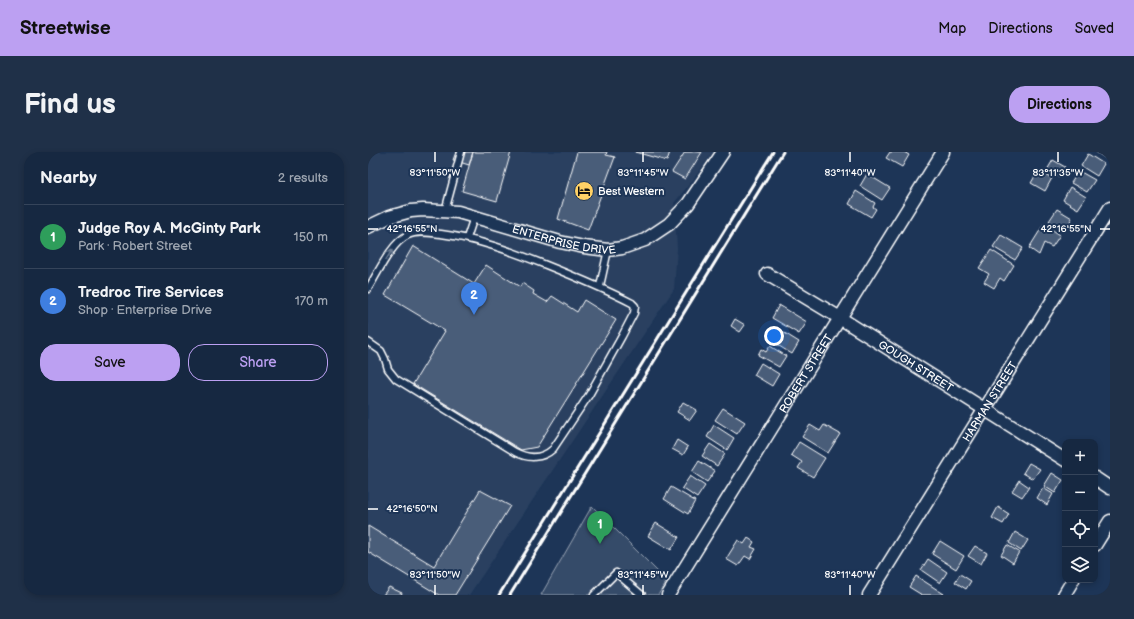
<!DOCTYPE html>
<html lang="en">
<head>
<meta charset="utf-8">
<style>
  :root { --surface:#162841; --page:#1f3048; --text:#f1f3f6; --muted:#9ea6b1; --line:#35445a; --accent:#bca0f2 }
  body { margin:0; font-family:"Balsamiq Sans",sans-serif; background:var(--page); color:var(--text) }
  .controls { position:absolute; right:12px; bottom:12px; display:grid; overflow:hidden; border-radius:8px; box-shadow:0 2px 6px #0003 }
  .controls button { width:36px; height:36px; display:grid; place-items:center; padding:0; border:0; border-bottom:1px solid var(--line); background:var(--surface); color:var(--text); font:20px sans-serif }
  .you { position:absolute; left:406px; top:184px; width:14px; height:14px; margin:-10px; border:3px solid #fff; border-radius:50%; background:#1a73e8; box-shadow:0 0 0 6px #1a73e833 }
  .badge { display:grid; place-items:center; width:26px; height:26px; border-radius:50%; background:var(--accent); color:#fff; font-size:13px; font-weight:700 }
  .pin { position:absolute; translate:-50% -33px; filter:drop-shadow(0 1px 2px #0008) }
  .pin::after { content:''; position:absolute; top:21px; width:14px; height:12px; background:inherit; clip-path:polygon(0 0,100% 0,50% 100%) }
  .list { margin:0; padding:0; list-style:none }
  h2 { display:flex; justify-content:space-between; align-items:center; height:52px; margin:0; padding:0 16px; font-size:17px }
  h2 small { font-size:13px; font-weight:400; color:var(--muted) }
  .list li { display:grid; grid-template-columns:26px 1fr auto; gap:12px; align-items:center; box-sizing:border-box; height:64px; padding:0 16px; border-top:1px solid var(--line) }
  .list b { display:block; font-size:15px; white-space:nowrap }
  .list p { margin:0; font-size:13px; white-space:nowrap; color:var(--muted) }
  .list em { font-size:13px; font-style:normal; color:var(--muted) }
  .actions { display:flex; gap:8px; padding:12px 16px }
  .actions a { flex:1; padding:9px 0; border:1px solid var(--accent); border-radius:16px; text-align:center; font-size:14px; color:var(--accent) }
  .actions .main { background:var(--accent); color:#111 }
  .icon { flex:none; width:22px; height:22px; fill:none; stroke:currentColor; stroke-width:2; stroke-linecap:round; stroke-linejoin:round }
  .map { position:relative; flex:none; width:742px; height:443px; overflow:hidden; border-radius:16px }
  header { display:flex; align-items:center; gap:24px; box-sizing:border-box; height:56px; padding:0 20px; background:var(--accent); color:#111 }
  header strong { font-size:19px }
  nav { display:flex; gap:22px; margin-inline-start:auto; font-size:14px }
  .intro { display:flex; align-items:center; justify-content:space-between; box-sizing:border-box; height:96px; padding:0 24px }
  h1 { margin:0; font-size:28px }
  .button { padding:10px 18px; border-radius:16px; background:var(--accent); color:#111; font-size:14px; font-weight:700 }
  main { display:flex; gap:24px; padding:0 24px }
  aside { flex:1; background:var(--surface); border-radius:16px; box-shadow:0 2px 6px #0003 }
  .map>svg:first-child { display:block }
  .built { fill:#2a4161 }
  .green { fill:#364b69; stroke:#9aa5b4 }
  .building { fill:#4a5d79; stroke:#fff }
  .lines { fill:none; stroke-linecap:round; stroke-linejoin:round }
  .lane-casing { stroke:#fff; stroke-width:9 }
  .street-casing { stroke:#fff; stroke-width:15 }
  .lane { stroke:#1d3557; stroke-width:6 }
  .street { stroke:#1d3557; stroke-width:12 }
  .rail { stroke:#fff; stroke-width:3 }
  .oneway { stroke:#6c7c92 }
  .ticks { fill:none; stroke:#fff; stroke-width:1.5 }
  .labels { text-anchor:middle; stroke-width:4; stroke-linejoin:round; paint-order:stroke }
  .poi-label { font-size:11px; fill:#fff; stroke:#1d3557; text-anchor:start }
  .street-label { font-size:11px; fill:#fff; stroke:#1d3557 }
  .ticks-label { font-size:10px; text-anchor:middle; fill:#fff; stroke:#1d3557; stroke-width:4; stroke-linejoin:round; paint-order:stroke }
</style>
</head>
<body>
<header>
<strong>Streetwise</strong>
<nav><a>Map</a><a>Directions</a><a>Saved</a></nav>
</header>
<div class="intro"><h1>Find us</h1><a class="button">Directions</a></div>
<main>
<aside>
<h2>Nearby<small>2 results</small></h2>
<ul class="list">
<li><span class="badge" style="background:#2e9e5b">1</span><div><b>Judge Roy A. McGinty Park</b><p>Park · Robert Street</p></div><em>150 m</em></li>
<li><span class="badge" style="background:#3f7fe0">2</span><div><b>Tredroc Tire Services</b><p>Shop · Enterprise Drive</p></div><em>170 m</em></li>
</ul>
<div class="actions"><a class="main">Save</a><a>Share</a></div>
</aside>
<div class="map">
<svg width="742" height="443" viewBox="0 0 742 443">
  <rect width="100%" height="100%" fill="#1d3557"/>
  <filter id="ink" filterUnits="userSpaceOnUse"><feTurbulence type="fractalNoise" baseFrequency=".025" numOctaves="2"/><feDisplacementMap in="SourceGraphic" scale="8" xChannelSelector="R" yChannelSelector="G"/><feConvolveMatrix kernelMatrix="1 2 1 2 8 2 1 2 1" color-interpolation-filters="sRGB"/></filter>
  <g filter="url(#ink)">
    <path class="built" d="M0,0h345l-21,29 -18,22 3,45 -3,41 -205,306h-101z"/>
    <path class="green" d="M224,354l75,75 -9,14h-117z"/>
    <path class="building" d="M88,0h17l-4,13 -16,-5z
      M105,0h38l-14,49 -35,-10z
      M209,0h30l-1,3 9,2 -27,73 -30,-11z
      M267,0h35l-3,9z
      M317,0h17l-17,27 -13,-7z
      M522,0h14l5,3 -7,12 -16,-9z
      M728,0h14v2l-3,5z
      M720,2l16,10 -7,12 -16,-10z
      M685,8l12,7 -6,10 -12,-7z
      M670,19l14,7 -7,13 -14,-8z
      M711,19l16,9 -8,12 -16,-9z
      M499,22l23,14 -8,12 -22,-14z
      M702,35l16,10 -8,12 -15,-9z
      M488,39l19,12 -2,4 3,2 -5,8 -22,-13z
      M689,57l15,9 -7,12 -16,-9z
      M676,72l16,11 -8,12 -8,-4 -5,12 -10,-7z
      M633,83l22,13 -8,12 -22,-13z
      M45,94l61,38 12,-19 34,22 2,-4 12,8 -1,3 14,8 5,-6 25,16 7,-12 32,20 -79,127 -16,3 -108,-66 32,-53 -60,-36z
      M623,98l23,15 -10,16 -4,-3 -6,10 -10,-6 5,-8 -10,-6z
      M411,153l28,17 -8,12 -27,-16z
      M367,167l10,6 -5,7 -9,-6z
      M410,177l21,13 -7,12 -21,-13z
      M402,194l16,10 -7,11 -21,-12 3,-6 5,3z
      M393,211l18,11 -7,12 -18,-11z
      M315,250l14,8 -7,10 -13,-8z
      M355,256l22,14 -8,12 -22,-14z
      M346,273l20,13 -7,12 -20,-13z
      M442,273l10,6 4,-6 16,9 -12,19 -26,-16z
      M309,288l11,7 -5,8 -11,-6z
      M431,290l26,16 -12,19 -15,-9 4,-6 -11,-7z
      M342,292l15,10 -8,12 -15,-10z
      M331,309l16,10 -8,11 -15,-10z
      M661,311l11,6 -7,10 -10,-6z
      M684,321l11,7 -8,13 -11,-7z
      M322,324l15,10 -8,12 -15,-10z
      M651,328l10,7 -7,10 -10,-6z
      M303,335l24,14 -7,13 -24,-15z
      M675,336l10,6 -6,11 -10,-7z
      M112,338l30,16 -55,89h-16l-71,-43v-26l66,40z
      M630,355l11,7 -6,10 -11,-6z
      M288,371l23,14 -8,13 -23,-14z
      M647,380l13,8 -7,11 -12,-8z
      M380,386l6,4 -3,5 5,2 -6,10 -5,-3 -7,10 -12,-7 12,-19 6,4z
      M572,389l24,15 -8,13 -24,-15z
      M639,393l12,7 -6,11 -12,-8z
      M607,394l12,7 -6,11 -13,-8z
      M560,407l19,13 -7,11 -19,-13z
      M592,422l11,7 -5,8 -11,-7z
      M548,424l28,18 -1,1h-21l-13,-8z
      M21,435l13,6 -1,2h-18z"/>
    <g class="lines">
      <g class="lane-casing">
        <path id="lane" d="M77,59l16,-59
          M99,86l7,-21
          M232,134l8,-36
          M0,137c10,-16 23,-46 40,-54 9,-5 22,-2 33,-1 37,5 70,17 105,31 30,12 57,23 86,38l3,3 -1,7 -12,23 -33,59 -36,54c-11,10 -25,10 -38,3l-119,-73 -8,-10 -3,-10 -4,-8 -13,-9
          M226,443l22,-22 26,22"/>
      </g>
      <g class="street-casing">
        <g id="street">
          <path id="s1" d="M0,75l21,-10 22,-6 12,-1 35,2 102,30 24,5 24,3 14,-2 23,-8 24,-16 19,-20 35,-52"/>
          <path id="s2" d="M399,122l73,44 225,142"/>
          <path d="M727,326l15,10"/>
          <path d="M727,393l15,-24"/>
          <path id="s3" d="M300,443l275,-443"/>
          <path id="s4" d="M501,443l241,-387"/>
          <path d="M696,443l9,-15"/>
        </g>
      </g>
      <use href="#lane" class="lane"/>
      <use href="#street" class="street"/>
      <path class="rail" d="M131,443l274,-443
        M142,443l273,-443"/>
    </g>
    <defs><path id="oneway-shaft" d="M-6 0H5M1.5-3L5.5 0L1.5 3" fill="none" stroke-width="1.6" stroke-linecap="round" stroke-linejoin="round"/></defs>
    <use class="oneway" href="#oneway-shaft" transform="translate(21 103) rotate(-58)"/>
  </g>
  <path class="ticks" d="M67,0v10M275,0v10M482,0v10M690,0v10M0,77h10M732,77h10M0,357h10M67,433v10M275,433v10M482,433v10"/>
  <defs>
    <g id="hotel-disc" transform="scale(1)"><circle r="9.5" fill="#ffd166" stroke="#1d3557"/><path d="M-6-4.5h1.5V1H6V5H4.5V3h-9V5H-6ZM-4 0a1.8 1.8 0 1 1 3.6 0ZM.5 0V-2.5h3Q6-2.5 6 0Z" fill="#111"/></g>
  </defs>
  <g fill-rule="evenodd">
    <use href="#hotel-disc" x="216" y="39"/>
  </g>
  <g class="labels">
    <g class="poi-label">
      <text x="230" y="43">Best Western</text>
    </g>
    <g class="street-label">
      <text dy="4" stroke="none"><textPath href="#s1" startOffset="203">ENTERPRISE DRIVE</textPath></text>
      <text dy="4" stroke="none"><textPath href="#s2" startOffset="175">GOUGH STREET</textPath></text>
      <text dy="4" stroke="none"><textPath href="#s3" startOffset="261">ROBERT STREET</textPath></text>
      <text dy="4" stroke="none"><textPath href="#s4" startOffset="228">HARMAN STREET</textPath></text>
    </g>
  </g>
  <g class="ticks-label">
    <text x="67" y="24">83°11'50"W</text>
    <text x="275" y="24">83°11'45"W</text>
    <text x="482" y="24">83°11'40"W</text>
    <text x="690" y="24">83°11'35"W</text>
    <text x="44" y="80">42°16'55"N</text>
    <text x="698" y="80">42°16'55"N</text>
    <text x="44" y="360">42°16'50"N</text>
    <text x="67" y="426">83°11'50"W</text>
    <text x="275" y="426">83°11'45"W</text>
    <text x="482" y="426">83°11'40"W</text>
  </g>
</svg>
<div class="controls">
<button>+</button>
<button>−</button>
<button><svg class="icon" aria-label="locate" viewBox="0 0 24 24"><circle cx="12" cy="12" r="6"/><path d="M12 2v4M12 18v4M2 12h4M18 12h4"/></svg></button>
<button><svg class="icon" aria-label="layers" viewBox="0 0 24 24"><path d="M12 4l9 5-9 5-9-5zM3 14l9 5 9-5"/></svg></button>
</div>
<div class="you"></div>
<div class="pin badge" style="left:232px;top:392px;background:#2e9e5b">1</div>
<div class="pin badge" style="left:106px;top:163px;background:#3f7fe0">2</div>
</div>
</main>
</body>
</html>
